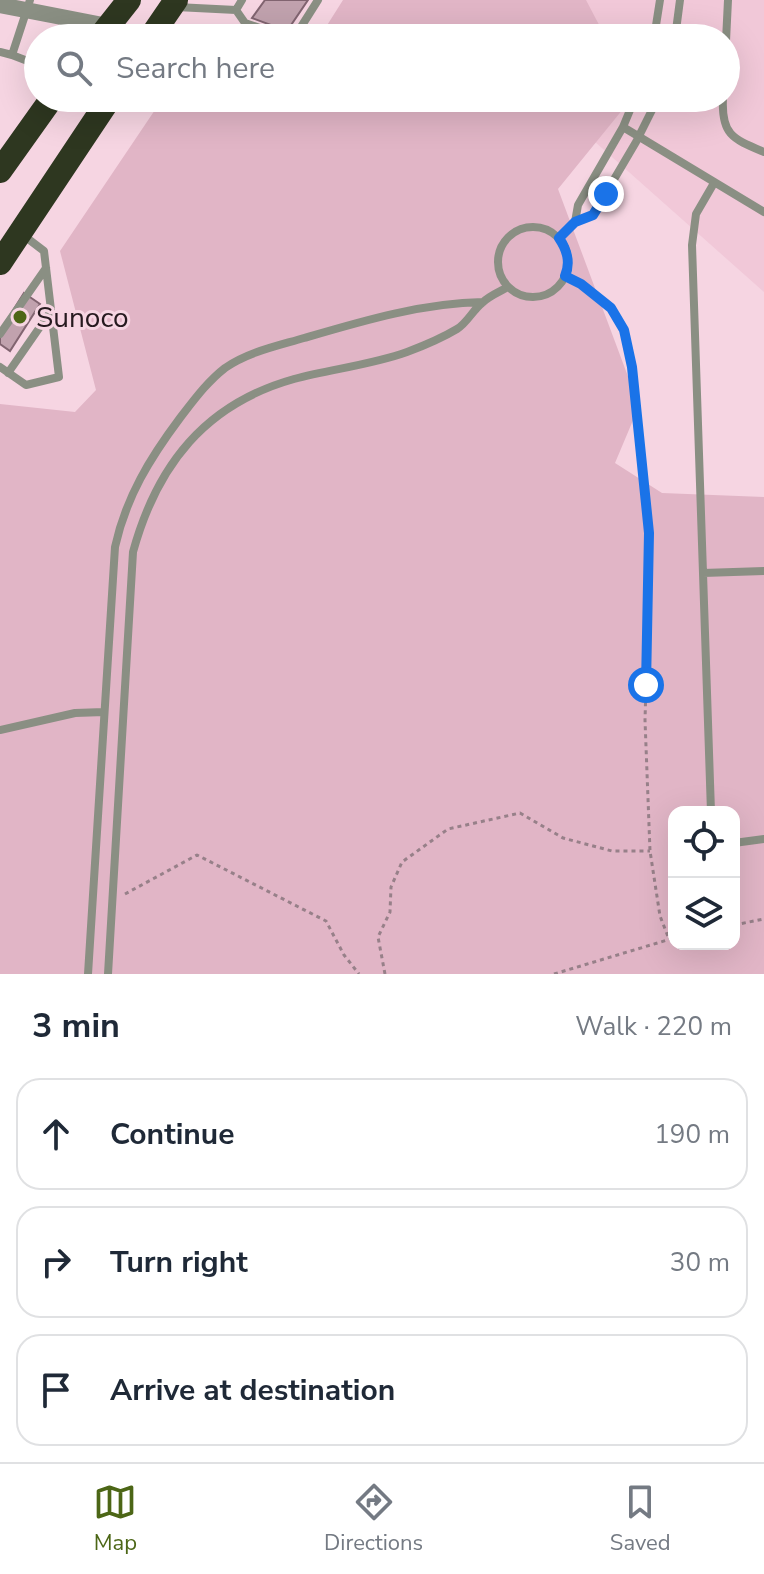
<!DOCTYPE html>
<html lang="en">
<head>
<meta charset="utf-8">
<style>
  :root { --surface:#fff; --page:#f6f6f7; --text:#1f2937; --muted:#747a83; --line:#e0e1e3; --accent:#4c6616 }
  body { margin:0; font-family:"Nunito Sans",sans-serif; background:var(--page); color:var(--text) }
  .controls { position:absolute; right:24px; bottom:24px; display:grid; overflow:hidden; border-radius:16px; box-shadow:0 8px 32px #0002 }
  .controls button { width:72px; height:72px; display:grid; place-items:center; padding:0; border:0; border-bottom:2px solid var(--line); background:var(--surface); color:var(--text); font:40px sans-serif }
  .stop { position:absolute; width:24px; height:24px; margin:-18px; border:6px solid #1a73e8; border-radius:50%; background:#fff }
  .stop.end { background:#1a73e8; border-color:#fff; box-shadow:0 2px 8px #0008 }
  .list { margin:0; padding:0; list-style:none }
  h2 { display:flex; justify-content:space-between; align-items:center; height:104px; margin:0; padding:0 32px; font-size:34px }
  h2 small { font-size:26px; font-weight:400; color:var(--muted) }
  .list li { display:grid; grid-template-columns:52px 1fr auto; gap:24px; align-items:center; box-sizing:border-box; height:112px; margin:0 16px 16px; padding:0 16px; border:2px solid var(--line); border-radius:24px }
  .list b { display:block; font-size:30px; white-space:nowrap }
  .list em { font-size:26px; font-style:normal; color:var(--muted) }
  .icon { flex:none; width:44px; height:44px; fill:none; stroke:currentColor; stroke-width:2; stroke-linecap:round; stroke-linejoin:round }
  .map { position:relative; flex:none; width:764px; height:974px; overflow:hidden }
  .search { position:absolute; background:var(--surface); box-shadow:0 8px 32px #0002; left:24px; right:24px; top:24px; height:88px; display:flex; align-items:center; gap:20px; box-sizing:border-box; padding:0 28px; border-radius:44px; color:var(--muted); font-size:30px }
  .sheet { height:488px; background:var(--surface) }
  nav { display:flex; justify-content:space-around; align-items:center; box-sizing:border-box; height:112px; border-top:2px solid var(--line); background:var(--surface); font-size:22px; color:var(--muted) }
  nav a { display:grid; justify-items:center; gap:4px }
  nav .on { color:var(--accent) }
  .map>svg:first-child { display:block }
  .built { fill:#f1c8d8 }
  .green { fill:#e1b5c6; fill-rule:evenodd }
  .building { fill:#c1a2ae; stroke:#816470; stroke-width:2 }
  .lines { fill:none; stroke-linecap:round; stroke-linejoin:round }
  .path { stroke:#978089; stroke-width:3; stroke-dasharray:4 4; stroke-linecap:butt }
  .lane { stroke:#8a8f83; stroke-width:8 }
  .street { stroke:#8a8f83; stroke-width:16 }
  .highway { stroke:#2e3720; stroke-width:24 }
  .route { stroke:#1a73e8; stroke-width:10 }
  .poi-dot { fill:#4c6616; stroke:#f6d5e2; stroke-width:3 }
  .labels { text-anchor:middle; stroke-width:6; stroke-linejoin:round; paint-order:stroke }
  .poi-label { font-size:28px; fill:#261a1f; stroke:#f6d5e2; text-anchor:start }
</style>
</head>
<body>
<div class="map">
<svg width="764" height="974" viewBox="0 0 764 974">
  <rect width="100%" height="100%" fill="#f6d5e2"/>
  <path class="built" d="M537,0h227v292l-197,-175 -5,-19h164v-60h-179z"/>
  <path class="green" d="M343,0h243l20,38h-287z
    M163,98h469l-74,91 81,217 -24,57 47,30 102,4v477h-764v-570l75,8 21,-22 -36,-139zM674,812h60v132h-60z"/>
  <path class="building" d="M265,0h43l-21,31 -35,-13z
    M24,293l16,11 -30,47 -10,-7v-13z"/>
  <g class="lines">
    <path class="path" d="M565,276l16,8 30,24 13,22 8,37 17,149 1,35 -5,169 5,131 10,65 9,23
      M125,894l72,-39 129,66 18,34 15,19
      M734,925l30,-6
      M385,974l-7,-37 12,-25 1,-25 11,-25 46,-33 72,-16 43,25 49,13h38
      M554,974l120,-36"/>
    <path class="lane" d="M176,7l60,3 6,-10
      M236,10l9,13 44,15
      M294,38l24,-38
      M654,38l6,-38
      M675,38l5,-38
      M726,41l2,-41
      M0,52l12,3 18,-55
      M12,55l26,10
      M723,98c-2,37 10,41 41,54
      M623,127l141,85
      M575,222l3,-17 45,-78 12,-29
      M498 262a35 35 0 1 1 70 0a35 35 0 1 1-70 0Z
      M559,238l16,-16 18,-7 43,-73 22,-44
      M0,334l46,-66
      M0,367l26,18 33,-8 -15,-126 -21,-16
      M8,373l43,-62
      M703,573l61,-2
      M0,730l75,-17 29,-1
      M711,812l-19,-567 4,-31 18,-31
      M734,843l30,-4
      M88,974l27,-427c11,-50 35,-89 65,-129 14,-18 27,-36 45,-50 23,-16 52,-22 79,-30 58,-17 118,-35 179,-36
      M108,974l25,-422c24,-87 72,-148 161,-173 37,-10 77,-14 113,-27 16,-6 35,-14 50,-23 10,-6 16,-19 25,-26 7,-7 17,-11 26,-16"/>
    <path class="street" d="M0,5l108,21"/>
    <path class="highway" d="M99,38l30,-38
      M150,38l26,-38
      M0,171l52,-73
      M0,263l110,-165"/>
  </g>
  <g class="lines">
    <path class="route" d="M606,194l-13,21 -18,7 -16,16c8,12 12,24 6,38l16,8 30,24 13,22 8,37 17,166 -3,152"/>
  </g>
  <circle class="poi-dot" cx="20" cy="317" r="8"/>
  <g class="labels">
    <g class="poi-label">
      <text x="36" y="327">Sunoco</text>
    </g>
  </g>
</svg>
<div class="controls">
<button><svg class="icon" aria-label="locate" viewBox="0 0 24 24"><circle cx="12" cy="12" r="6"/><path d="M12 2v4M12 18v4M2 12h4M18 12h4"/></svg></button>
<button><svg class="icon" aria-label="layers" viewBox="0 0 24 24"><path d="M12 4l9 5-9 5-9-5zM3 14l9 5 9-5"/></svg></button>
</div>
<div class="stop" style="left:646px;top:685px"></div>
<div class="stop end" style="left:606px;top:194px"></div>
<div class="search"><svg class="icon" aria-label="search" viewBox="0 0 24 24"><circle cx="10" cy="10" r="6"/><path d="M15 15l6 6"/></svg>Search here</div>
</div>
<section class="sheet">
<h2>3 min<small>Walk · 220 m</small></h2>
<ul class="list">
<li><svg class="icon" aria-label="ahead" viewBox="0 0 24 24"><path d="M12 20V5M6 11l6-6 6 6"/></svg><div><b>Continue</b></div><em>190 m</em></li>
<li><svg class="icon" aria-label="right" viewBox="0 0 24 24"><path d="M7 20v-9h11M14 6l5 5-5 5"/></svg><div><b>Turn right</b></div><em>30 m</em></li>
<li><svg class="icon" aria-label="arrive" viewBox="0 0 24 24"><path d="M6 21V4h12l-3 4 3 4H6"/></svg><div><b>Arrive at destination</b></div></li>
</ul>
</section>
<nav>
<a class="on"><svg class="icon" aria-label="map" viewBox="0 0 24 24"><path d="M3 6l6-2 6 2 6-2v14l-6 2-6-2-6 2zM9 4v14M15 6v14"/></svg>Map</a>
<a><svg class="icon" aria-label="directions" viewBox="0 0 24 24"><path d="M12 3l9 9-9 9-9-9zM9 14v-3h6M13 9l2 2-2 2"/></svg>Directions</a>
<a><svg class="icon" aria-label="saved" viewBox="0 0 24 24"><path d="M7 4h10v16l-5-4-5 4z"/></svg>Saved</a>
</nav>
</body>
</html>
